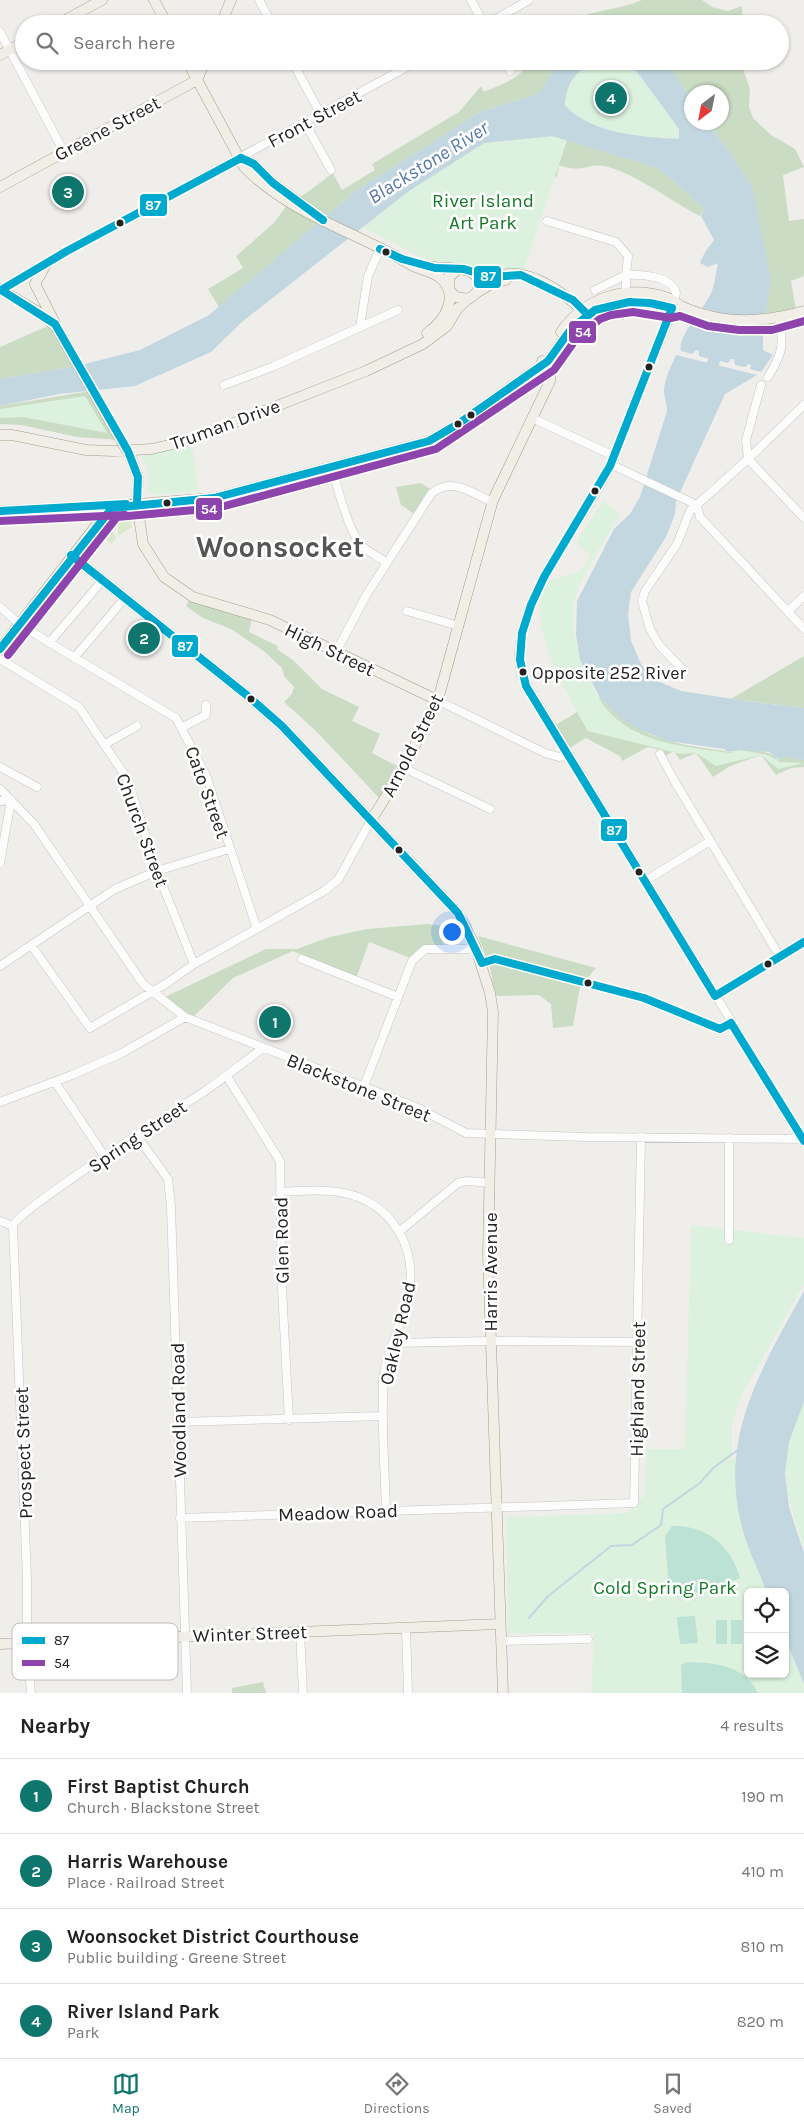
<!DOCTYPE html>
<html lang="en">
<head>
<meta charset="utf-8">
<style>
  :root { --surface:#fff; --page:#f6f6f6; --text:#222; --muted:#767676; --line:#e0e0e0; --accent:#0f766e }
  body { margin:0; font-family:Karla,sans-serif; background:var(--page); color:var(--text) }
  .controls { position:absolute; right:15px; bottom:15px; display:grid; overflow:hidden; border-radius:8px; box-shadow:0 1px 4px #0004 }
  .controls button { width:45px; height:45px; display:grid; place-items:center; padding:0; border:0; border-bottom:1px solid var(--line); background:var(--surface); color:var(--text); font:25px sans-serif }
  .compass { position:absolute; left:684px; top:85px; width:45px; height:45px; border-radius:50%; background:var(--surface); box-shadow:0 1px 4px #0004; rotate:212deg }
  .you { position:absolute; left:451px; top:931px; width:18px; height:18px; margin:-12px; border:4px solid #fff; border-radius:50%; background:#1a73e8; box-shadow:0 0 0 8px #1a73e833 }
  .badge { display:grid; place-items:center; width:32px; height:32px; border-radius:50%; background:var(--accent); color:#fff; font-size:16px; font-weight:700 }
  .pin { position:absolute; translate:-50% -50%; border:2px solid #fff; box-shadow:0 1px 5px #0006 }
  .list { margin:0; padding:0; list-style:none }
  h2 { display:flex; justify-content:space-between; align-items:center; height:65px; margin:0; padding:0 20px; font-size:21px }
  h2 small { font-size:16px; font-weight:400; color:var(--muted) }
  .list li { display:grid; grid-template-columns:32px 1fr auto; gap:15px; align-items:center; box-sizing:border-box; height:75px; padding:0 20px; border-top:1px solid var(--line) }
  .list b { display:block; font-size:19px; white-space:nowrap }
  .list p { margin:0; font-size:16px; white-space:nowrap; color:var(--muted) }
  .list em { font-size:16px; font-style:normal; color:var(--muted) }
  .icon { flex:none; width:28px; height:28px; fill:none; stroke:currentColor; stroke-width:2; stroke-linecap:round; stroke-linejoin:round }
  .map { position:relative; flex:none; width:804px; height:1693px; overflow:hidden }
  .search { position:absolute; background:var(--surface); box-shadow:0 1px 4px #0004; left:15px; right:15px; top:15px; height:55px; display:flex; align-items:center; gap:12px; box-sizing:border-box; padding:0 18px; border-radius:28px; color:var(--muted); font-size:19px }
  .sheet { height:365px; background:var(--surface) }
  nav { display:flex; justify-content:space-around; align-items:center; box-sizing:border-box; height:70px; border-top:1px solid var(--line); background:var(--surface); font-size:14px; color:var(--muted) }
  nav a { display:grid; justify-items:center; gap:2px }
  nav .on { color:var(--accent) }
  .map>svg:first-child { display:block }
  .grass { fill:#dbeacd }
  .forest { fill:#cadcc3 }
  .park { fill:#dcf2de }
  .pitch { fill:#bbe2d5 }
  .water { fill:#c2d7e0 }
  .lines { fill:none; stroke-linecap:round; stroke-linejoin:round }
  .stream { stroke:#c2d7e0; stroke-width:2 }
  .river { stroke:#c2d7e0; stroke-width:12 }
  .minor-casing { stroke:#c6c5c3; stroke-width:9 }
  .major-casing { stroke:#a59e89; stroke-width:11 }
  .minor { stroke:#fdfcfc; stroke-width:8 }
  .major { stroke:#f1eee8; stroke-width:10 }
  .major-bridge-casing { stroke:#a59e89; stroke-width:11; stroke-linecap:butt }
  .major-bridge { stroke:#f1eee8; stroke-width:10 }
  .bus-1-casing { stroke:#fff; stroke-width:11 }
  .bus-2-casing { stroke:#fff; stroke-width:11 }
  .bus-1 { stroke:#00a9ce; stroke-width:8 }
  .bus-2 { stroke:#8e44ad; stroke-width:8 }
  .bus-dot { fill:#222; stroke:#fff; stroke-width:2 }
  .labels { text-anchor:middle; stroke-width:5; stroke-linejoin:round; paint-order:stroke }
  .bus-label { font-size:18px; fill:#222; stroke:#fff; text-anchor:start }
  .street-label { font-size:19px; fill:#222; stroke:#fff }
  .park-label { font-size:19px; fill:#157a27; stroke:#fff }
  .water-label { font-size:20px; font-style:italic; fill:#5578ab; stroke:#fff }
  .town-label { font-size:29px; font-weight:bold; fill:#555; stroke:#fff }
  .key { fill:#fff; stroke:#bdbdbd; stroke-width:1 }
  .key-label { font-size:14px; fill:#222 }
  .line-badge { stroke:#fff; stroke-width:2 }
  .badge-label { font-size:14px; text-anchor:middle; font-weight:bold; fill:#fff }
</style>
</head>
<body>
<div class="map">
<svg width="804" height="1693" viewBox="0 0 804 1693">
  <rect width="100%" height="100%" fill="#f0eeeb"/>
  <path class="grass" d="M122,517l8,4 2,6 -14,9v-17z
    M109,521l7,17 -4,6 -14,-11z"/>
  <path class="forest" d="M642,0h60l10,7 16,4 14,-5 1,18h-176c23,-15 50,-13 75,-24z
    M531,61h30l-23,33 -58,18 -123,78 -138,117 -11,-18 35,-21 -7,-12 38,-33 16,-22 15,-7 28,-21 9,17 33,-20 -3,-6 87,-52 22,-26 3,6c19,-8 35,-13 47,-31z
    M667,61h73l10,28 -1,18 4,11 18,17 24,14 9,18 -21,8 6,46 15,-2v57l-13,5 5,29 -29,7 -15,-130 -21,-33 -24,-31 15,-1v-30h-30l-1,8z
    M553,136l105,32 46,40 -4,8c-30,-15 -64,-43 -96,-50 -17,-3 -22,8 -45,-1l-2,12 -15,-6 -43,98 -18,-1 -117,-40 45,-37 76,-48z
    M50,325l27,41 -77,13v-32z
    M91,391l28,49 -42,-3 -56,-12 -21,-1v-18z
    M421,483l12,8 -17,24 -15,-10 -5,-18z
    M193,594l59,23 -3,15 29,14 -1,3 17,12 28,28 37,18 -7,14 28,13 -8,19 29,15 -19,33 -66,-70 -32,-29 8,-8 2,-7 -10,-11 -2,-8 -17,-16 -34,-23 -28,-11 -17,-12z
    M804,656v52l-73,-9z
    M600,698c30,31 55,42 98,49 10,2 20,2 30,5 4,1 8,-1 11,-2 11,0 34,0 39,10l8,-4 18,4v7l-13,1 -15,7 -15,-20 -31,11 -17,11 -17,-24 -16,7 -6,-9 -12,7 -5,-9 -9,-2 -26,14 -2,-5 -34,-18 -18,11 -14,-23z
    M427,924l17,2 -1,20 -19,2 -11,11 -44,-17 -13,37 -63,-28 -60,27 -41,40 -29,-20 103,-49h31l33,-12 37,-8z
    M478,936l118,32 -16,19 -7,39 -20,2 -2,-24 -12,-9 -44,1 -4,-25z
    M263,1682l3,11h-34v-5z"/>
  <path class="park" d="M600,61h29l50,68v10c-39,-2 -85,-5 -114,-33 1,-25 12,-37 35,-45z
    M553,136l14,4 -43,130 -74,-3 -19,-5 -67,-34 45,-37 76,-48z
    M85,396l22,37 -84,-16 -23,1v-9z
    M192,446l6,45 -42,4 -8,-4 -1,-26 -7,-9z
    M603,501l17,13c-13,24 -38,60 -45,85 -5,21 1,51 10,71 5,12 11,26 20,37 29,37 83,40 125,46l10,-3 28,5 12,7 24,1 -26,6 -17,-14 -45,11 -20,-13 -15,1 -93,-23c-18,-31 -56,-96 -47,-133 1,-6 5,-12 8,-17l32,-10 10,-15 -15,-14z
    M691,1225l113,13v46l-65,116 -7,26v33h4l1,40 6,33 24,60h-19v82h37v-36l19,46v9h-213l3,-60 -86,1 -2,-117 121,-4 13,-15 5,-1 1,-48h39z
    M804,1402v146c-12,-35 -24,-69 -15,-106 3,-13 10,-27 15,-40z"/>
  <path class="pitch" d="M672,1526c35,-1 59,20 68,52l-43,15 -19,4 -9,-5 -4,-56z
    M695,1616l3,27 -18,1 -3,-27z
    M716,1620h11v24h-11z
    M731,1620h11v24h-11z
    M687,1662c29,1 57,3 71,31h-76l-1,-28z"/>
  <path class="water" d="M561,61h39c-23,8 -34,20 -35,45 29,28 75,31 114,33v-10l-50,-68h38l24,39 1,22 15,1 24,31 21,33 19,93 -8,50v20l10,5 -12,17 -11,-3 1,-4 -2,-1 -4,3 -10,-2 -1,-6h-3l-3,4 -11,-3 -1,-5h-3l-3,4 -11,-3v-5l-3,-1 -4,4 -11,-3c-4,-16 25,-44 31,-60 3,-9 4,-19 6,-28l-10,4 -8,-4 5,-11 9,-12 -13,-24 3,-8 -46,-40 -106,-32 -68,7 -75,48 -166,130 -32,31 -76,34 -76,8 -59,12v-27l77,-13 63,-16 69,-35 148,-125 123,-78 58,-18z
    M676,355l81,20 -32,19 -49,107 -1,13 -9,23 -35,55 -3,23 3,26 10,23 12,15 28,12 65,10 58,7v52l-18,-4 -6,4 -11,-8 -29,-2 -12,2 -4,-3 -56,-8 -30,-12 -17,-11 -21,-20 -20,-38 -4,-25 1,-34 37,-72 16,-15 10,-17 27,-86c0,-7 -3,-14 -3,-21 1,-13 7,-23 12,-35z
    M804,1291v111l-15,40 -4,31 4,34 15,46v131l-19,-46v-46h-18c-8,-20 -18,-40 -24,-61 -26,-92 18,-162 61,-240z"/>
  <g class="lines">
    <path class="stream" d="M529,1618l18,-21 64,-51 21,-1 29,-20 2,-16 37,-26 13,-15 25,-18"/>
    <path class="river" d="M707,378l15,-37"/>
    <g class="minor-casing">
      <path id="minor" d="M259,0l13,24
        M471,0l13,24
        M487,24l42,-24
        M0,32l64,120
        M292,61l29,54
        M504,61l6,10
        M305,123l26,47
        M547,221l69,21 12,14 -2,19c15,-1 46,1 50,18 -7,37 -27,72 -41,106 -10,26 -18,53 -30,78 -29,57 -99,132 -84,198l283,466
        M0,290l67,-39 351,-190
        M595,290l31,-15v18
        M360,327l8,-51 12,-27
        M768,377c15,-24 16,-32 11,-59
        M224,385l48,-18 126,-57
        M804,405l-56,54 56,59
        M532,418l82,38
        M610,464l87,41 3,12 104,112
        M332,467c5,20 17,67 31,80 7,6 16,10 23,15
        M0,607l18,16 27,17 131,78 30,57 51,154
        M407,611l52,15
        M788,611l16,-15
        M49,643l54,-63
        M336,652l31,-58 64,-100c20,-18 41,-1 61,8
        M74,658l51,-60
        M0,659l79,48 49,73 29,91 37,93
        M685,672l-25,-26 -10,-17 -8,-28 3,-10 32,-47 13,-33 58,-52 -2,-19 15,-55
        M437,700l108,53 14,4 10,-1
        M183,727l23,-12v-10
        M105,744l32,-18
        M660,754l15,28 105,175
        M0,767l37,20
        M404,768l86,41
        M0,789l34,35 109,160 42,33 231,90 50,26 120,4 217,2
        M0,801l11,-1
        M0,863l11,-63
        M645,881l65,-40
        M31,945l59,83 77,-45 27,-19 130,-73 14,-11 32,-58
        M302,959l96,38
        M482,963l13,-4 149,39 76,31 11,-6
        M0,966l115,-77 42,-18 72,-22
        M715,996l89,-54
        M226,1075l54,86 2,127 7,132
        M55,1082l50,75
        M364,1086l48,-125 13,-12h43l7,-3
        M0,1102l72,-27 50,-22 63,-36
        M137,1136l31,43 3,27 16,487
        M729,1138v102
        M280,1192c21,-1 43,-3 64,1 49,10 75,57 64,104 -6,26 -19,50 -24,76 -2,9 -1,18 -1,27 -1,37 2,74 3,110
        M0,1221l13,5 14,353v64l4,50
        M13,1226c6,-18 164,-116 192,-135 20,-14 39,-29 58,-43
        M400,1231l58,-48 9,-2 23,2
        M393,1343l97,-2 148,1
        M179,1422l203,-6
        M180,1518l454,-15 7,-366
        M406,1628l2,65
        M300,1632l3,61
        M501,1641l87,-2"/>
    </g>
    <g class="major-casing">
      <path id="major" d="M154,0l13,24
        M58,24l44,-24
        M221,24l10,-24
        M0,55l24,-13
        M187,61l57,106c47,48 113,65 169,99 9,4 19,6 26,11 22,17 6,44 -12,56
        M241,158l13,6 19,19 33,24
        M0,187l197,-107 8,-19
        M46,264l-11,20 20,39
        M427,266c15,4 51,-3 52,18 0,7 -5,12 -11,15l-12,-2 -7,-7v-13l8,-7
        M475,274c15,4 28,-1 43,0 24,3 50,23 67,38
        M0,289l43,26 14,13
        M476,293l17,-10 13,-3
        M561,332c24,-35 66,-48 107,-34 6,2 8,5 13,8 8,4 20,8 29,10 32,8 63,4 94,-5
        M0,435h12l74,15 27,1 39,-2 38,-9 176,-69 57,-27 24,-18 11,-18 10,-9
        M130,456l8,21 -1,26 6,41 21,33 29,20 77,23 167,80
        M0,511l119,-6
        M71,555l178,142 33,29 164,174 12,13 17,33 15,47 3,19 -5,243 15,438
        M0,649l99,-127 13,-14 13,-3 89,-7 215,-57 29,-17 90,-63 23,-32 24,-19 34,-8 21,1 22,5 9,-2
        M370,822l34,-54 35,-72 54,-196 57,-119v-9l-8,-11
        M0,1644l500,-20"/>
    </g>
    <use href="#minor" class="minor"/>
    <use href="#major" class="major"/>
    <g class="major-bridge-casing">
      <path id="major-bridge" d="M57,328l73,128"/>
    </g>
    <use href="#major-bridge" class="major-bridge"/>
    <g class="bus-1-casing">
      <path id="bus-1" d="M241,158l13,6 19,19 50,37
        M380,249l22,10 33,9 29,1 25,8 32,-2 52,25 15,15
        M1,290l66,-39 174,-93
        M1,290l54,34 73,127 10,26 -1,26
        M672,308l-62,158 -66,111 -13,28 -9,28 -2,27 6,26 189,310
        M0,511l126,-7
        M71,555l178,142 33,29 176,187 24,50
        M0,649l112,-141 102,-10 215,-57 29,-17 90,-63 23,-32 24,-19 34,-8 21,1 22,5
        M482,963l13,-4 149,39 76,31 11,-6
        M715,996l89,-54
        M731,1023l73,118"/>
    </g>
    <g class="bus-2-casing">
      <path id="bus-2" d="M0,521l125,-6
        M8,655l109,-138 100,-9 219,-59 118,-79 25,-35 21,-16 11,-4 22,-3 38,6 9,-2 28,10 31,4h33l32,-9"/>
    </g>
    <use href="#bus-1" class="bus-1"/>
    <use href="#bus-2" class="bus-2"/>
  </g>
  <g class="bus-dot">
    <circle cx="120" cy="223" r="4.5"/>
    <circle cx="386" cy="252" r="4.5"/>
    <circle cx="649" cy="367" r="4.5"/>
    <circle cx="471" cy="415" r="4.5"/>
    <circle cx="458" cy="424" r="4.5"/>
    <circle cx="595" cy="491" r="4.5"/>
    <circle cx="167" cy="503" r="4.5"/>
    <circle cx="523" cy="672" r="4.5"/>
    <circle cx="251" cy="699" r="4.5"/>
    <circle cx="399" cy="850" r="4.5"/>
    <circle cx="639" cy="872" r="4.5"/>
    <circle cx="768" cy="964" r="4.5"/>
    <circle cx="588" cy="983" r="4.5"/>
  </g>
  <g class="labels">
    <g class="bus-label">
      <text x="532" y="679">Opposite 252 River</text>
    </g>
    <g class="street-label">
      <text transform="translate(314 118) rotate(-28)" y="7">Front Street</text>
      <text transform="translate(107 128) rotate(-28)" y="7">Greene Street</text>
      <text transform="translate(225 424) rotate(-20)" y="7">Truman Drive</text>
      <text transform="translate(330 649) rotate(26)" y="7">High Street</text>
      <text transform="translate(412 745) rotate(-63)" y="7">Arnold Street</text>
      <text transform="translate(208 792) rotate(70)" y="7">Cato Street</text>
      <text transform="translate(143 830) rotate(70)" y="7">Church Street</text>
      <text transform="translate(359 1087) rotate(22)" y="7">Blackstone Street</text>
      <text transform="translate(137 1136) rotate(-34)" y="7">Spring Street</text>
      <text transform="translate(281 1240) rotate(-91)" y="7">Glen Road</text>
      <text transform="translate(490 1272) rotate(-90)" y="7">Harris Avenue</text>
      <text transform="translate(397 1333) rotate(-77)" y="7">Oakley Road</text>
      <text transform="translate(637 1389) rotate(-89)" y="7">Highland Street</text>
      <text transform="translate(178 1410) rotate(-91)" y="7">Woodland Road</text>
      <text transform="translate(23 1453) rotate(-92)" y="7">Prospect Street</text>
      <text transform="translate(338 1512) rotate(-2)" y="7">Meadow Road</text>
      <text transform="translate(250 1633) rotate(-2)" y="7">Winter Street</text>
    </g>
    <g class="park-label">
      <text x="483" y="207">River Island<tspan x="483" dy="22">Art Park</tspan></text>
      <text x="665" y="1594">Cold Spring Park</text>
    </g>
    <g class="water-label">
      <text transform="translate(428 162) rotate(-32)" y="7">Blackstone River</text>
    </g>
    <g class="town-label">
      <text x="280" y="557">Woonsocket</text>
    </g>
  </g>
  <rect x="12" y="1623" width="166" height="57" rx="8" class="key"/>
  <rect x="22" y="1637" width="23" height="7" fill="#00a9ce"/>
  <rect x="22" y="1660" width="23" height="6" fill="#8e44ad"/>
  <g class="key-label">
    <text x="54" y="1645">87</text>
    <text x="54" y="1668">54</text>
  </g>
  <g class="line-badge">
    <rect x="139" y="193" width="29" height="24" rx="5" fill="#00a9ce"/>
    <rect x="473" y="265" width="29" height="24" rx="5" fill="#00a9ce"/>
    <rect x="568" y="320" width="29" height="24" rx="5" fill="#8e44ad"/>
    <rect x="195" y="497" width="28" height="24" rx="5" fill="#8e44ad"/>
    <rect x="171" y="634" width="28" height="24" rx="5" fill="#00a9ce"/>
    <rect x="600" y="818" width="28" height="24" rx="5" fill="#00a9ce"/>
  </g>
  <g class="badge-label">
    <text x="153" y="210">87</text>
    <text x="488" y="281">87</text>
    <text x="583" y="337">54</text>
    <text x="209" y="514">54</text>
    <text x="185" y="651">87</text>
    <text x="614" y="835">87</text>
  </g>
</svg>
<div class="controls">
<button><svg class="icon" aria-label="locate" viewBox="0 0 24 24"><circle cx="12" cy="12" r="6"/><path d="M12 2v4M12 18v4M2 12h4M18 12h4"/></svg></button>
<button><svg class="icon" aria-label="layers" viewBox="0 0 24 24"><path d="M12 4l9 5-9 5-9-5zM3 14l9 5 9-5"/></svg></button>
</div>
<svg class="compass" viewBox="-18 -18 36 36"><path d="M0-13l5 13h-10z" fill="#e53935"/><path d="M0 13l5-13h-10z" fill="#767676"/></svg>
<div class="you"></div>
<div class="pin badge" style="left:275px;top:1022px">1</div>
<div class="pin badge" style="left:144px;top:638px">2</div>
<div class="pin badge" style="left:68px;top:192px">3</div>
<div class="pin badge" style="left:611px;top:98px">4</div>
<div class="search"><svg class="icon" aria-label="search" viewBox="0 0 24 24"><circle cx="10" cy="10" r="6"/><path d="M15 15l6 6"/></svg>Search here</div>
</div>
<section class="sheet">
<h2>Nearby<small>4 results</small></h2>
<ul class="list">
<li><span class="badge">1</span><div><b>First Baptist Church</b><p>Church · Blackstone Street</p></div><em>190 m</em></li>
<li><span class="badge">2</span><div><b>Harris Warehouse</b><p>Place · Railroad Street</p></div><em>410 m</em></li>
<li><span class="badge">3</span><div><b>Woonsocket District Courthouse</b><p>Public building · Greene Street</p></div><em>810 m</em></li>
<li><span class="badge">4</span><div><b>River Island Park</b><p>Park</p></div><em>820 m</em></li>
</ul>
</section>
<nav>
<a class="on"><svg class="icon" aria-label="map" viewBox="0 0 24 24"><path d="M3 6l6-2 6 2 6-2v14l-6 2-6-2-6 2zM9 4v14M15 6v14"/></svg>Map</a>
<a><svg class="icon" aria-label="directions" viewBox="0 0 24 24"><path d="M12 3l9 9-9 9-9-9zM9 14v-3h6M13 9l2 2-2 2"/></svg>Directions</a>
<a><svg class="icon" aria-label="saved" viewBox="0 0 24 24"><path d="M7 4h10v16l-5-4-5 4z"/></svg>Saved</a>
</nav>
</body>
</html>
